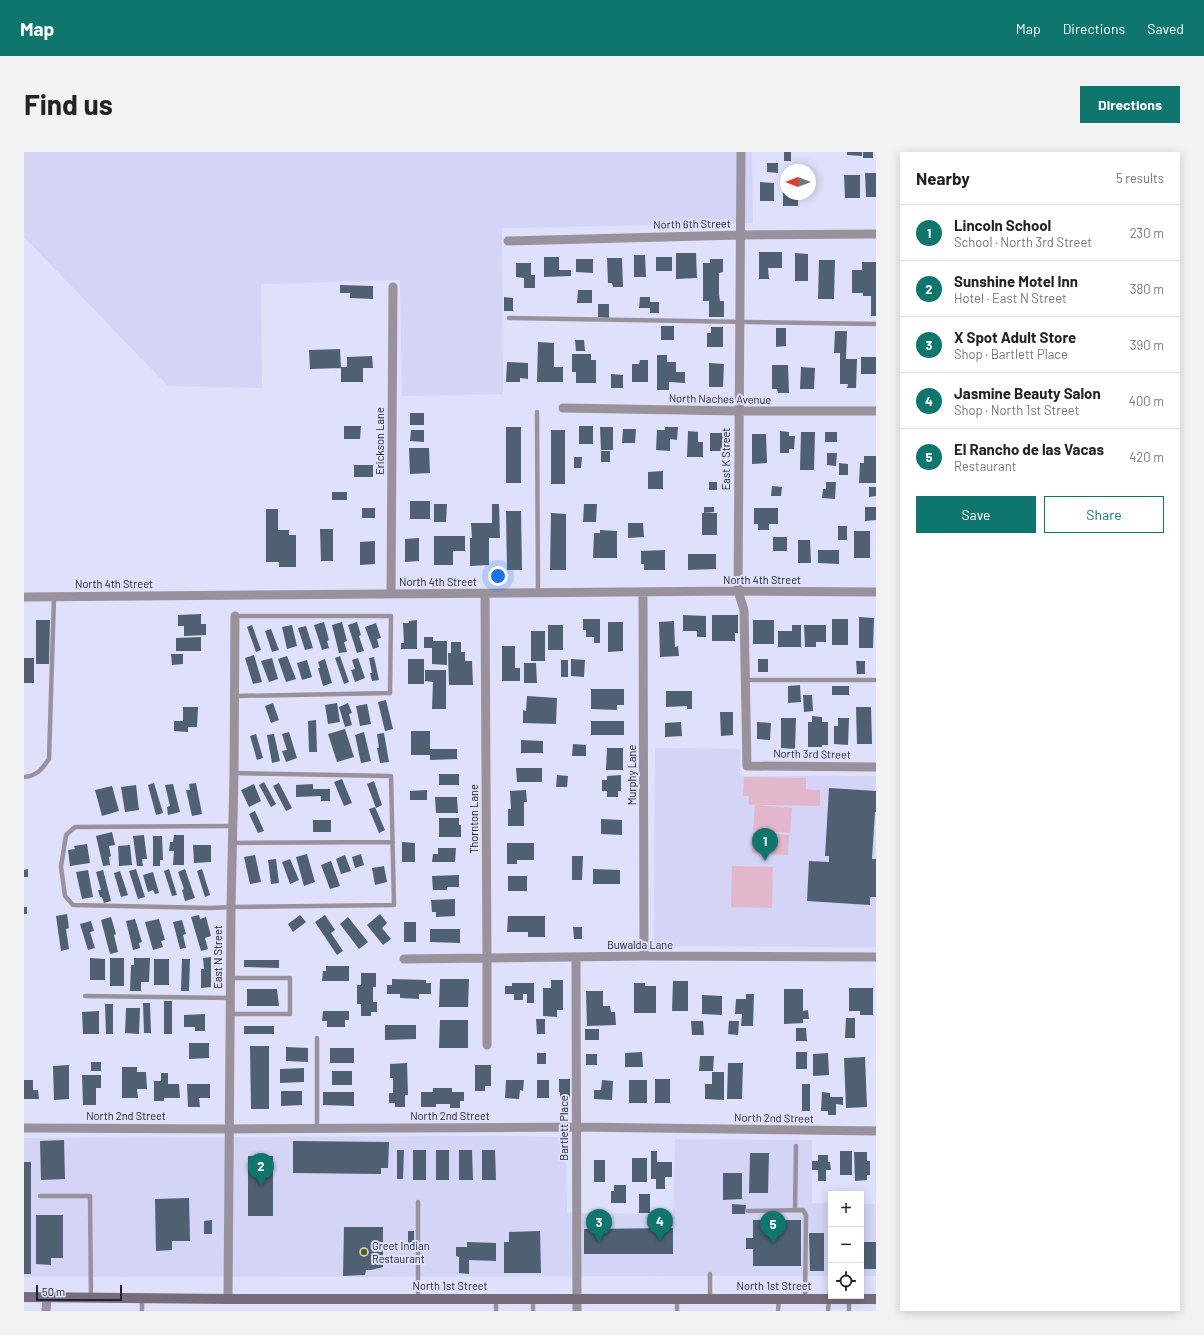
<!DOCTYPE html>
<html lang="en">
<head>
<meta charset="utf-8">
<style>
  :root { --surface:#fff; --page:#f2f2f2; --text:#222; --muted:#767676; --line:#e0e0e0; --accent:#0f766e }
  body { margin:0; font-family:Barlow,sans-serif; background:var(--page); color:var(--text) }
  .controls { position:absolute; right:12px; bottom:12px; display:grid; overflow:hidden; border-radius:0px; box-shadow:0 2px 10px #0003 }
  .controls button { width:36px; height:36px; display:grid; place-items:center; padding:0; border:0; border-bottom:1px solid var(--line); background:var(--surface); color:var(--text); font:20px sans-serif }
  .compass { position:absolute; left:756px; top:12px; width:36px; height:36px; border-radius:50%; background:var(--surface); box-shadow:0 2px 10px #0003; rotate:270deg }
  .scale { position:absolute; left:12px; bottom:10px; width:86px; box-sizing:border-box; padding-left:4px; border:2px solid #23242e; border-top:0; font-size:11px; line-height:14px; white-space:nowrap; color:#23242e; -webkit-text-stroke:3px #dfe0fb; paint-order:stroke }
  .you { position:absolute; left:474px; top:424px; width:14px; height:14px; margin:-10px; border:3px solid #fff; border-radius:50%; background:#1a73e8; box-shadow:0 0 0 6px #1a73e833 }
  .badge { display:grid; place-items:center; width:26px; height:26px; border-radius:50%; background:var(--accent); color:#fff; font-size:13px; font-weight:700 }
  .pin { position:absolute; translate:-50% -33px; filter:drop-shadow(0 1px 2px #0008) }
  .pin::after { content:''; position:absolute; top:21px; width:14px; height:12px; background:inherit; clip-path:polygon(0 0,100% 0,50% 100%) }
  .list { margin:0; padding:0; list-style:none }
  h2 { display:flex; justify-content:space-between; align-items:center; height:52px; margin:0; padding:0 16px; font-size:17px }
  h2 small { font-size:13px; font-weight:400; color:var(--muted) }
  .list li { display:grid; grid-template-columns:26px 1fr auto; gap:12px; align-items:center; box-sizing:border-box; height:56px; padding:0 16px; border-top:1px solid var(--line) }
  .list b { display:block; font-size:15px; white-space:nowrap }
  .list p { margin:0; font-size:13px; white-space:nowrap; color:var(--muted) }
  .list em { font-size:13px; font-style:normal; color:var(--muted) }
  .actions { display:flex; gap:8px; padding:12px 16px }
  .actions a { flex:1; padding:9px 0; border:1px solid var(--accent); border-radius:0px; text-align:center; font-size:14px; color:var(--accent) }
  .actions .main { background:var(--accent); color:#fff }
  .icon { flex:none; width:22px; height:22px; fill:none; stroke:currentColor; stroke-width:2; stroke-linecap:round; stroke-linejoin:round }
  .map { position:relative; flex:none; width:852px; height:1159px; overflow:hidden; border-radius:0px }
  header { display:flex; align-items:center; gap:24px; box-sizing:border-box; height:56px; padding:0 20px; background:var(--accent); color:#fff }
  header strong { font-size:19px }
  nav { display:flex; gap:22px; margin-inline-start:auto; font-size:14px }
  .intro { display:flex; align-items:center; justify-content:space-between; box-sizing:border-box; height:96px; padding:0 24px }
  h1 { margin:0; font-size:28px }
  .button { padding:10px 18px; border-radius:0px; background:var(--accent); color:#fff; font-size:14px; font-weight:700 }
  main { display:flex; gap:24px; padding:0 24px }
  aside { flex:1; background:var(--surface); border-radius:0px; box-shadow:0 2px 10px #0003 }
  .map>svg:first-child { display:block }
  .built { fill:#d3d4f6 }
  .green { fill:#e3b7cb }
  .building { fill:#4e6072 }
  .lines { fill:none; stroke-linecap:round; stroke-linejoin:round }
  .service { stroke:#99929c; stroke-width:4.5 }
  .minor { stroke:#99929c; stroke-width:9 }
  .secondary { stroke:#766c7a; stroke-width:10 }
  .poi-dot { fill:#556306; stroke:#dfe0fb; stroke-width:1.5 }
  .labels { text-anchor:middle; stroke-width:4; stroke-linejoin:round; paint-order:stroke }
  .street-label { font-size:11px; fill:#23242e; stroke:#dfe0fb }
  .poi-label { font-size:11px; fill:#23242e; stroke:#dfe0fb; text-anchor:start }
</style>
</head>
<body>
<header>
<strong>Map</strong>
<nav><a>Map</a><a>Directions</a><a>Saved</a></nav>
</header>
<div class="intro"><h1>Find us</h1><a class="button">Directions</a></div>
<main>
<div class="map">
<svg width="852" height="1159" viewBox="0 0 852 1159">
  <rect width="100%" height="100%" fill="#dfe0fb"/>
  <path class="built" d="M0,0h728l1,71 -251,5 1,166 -101,2 -2,-116 -139,4 1,104 -94,-2 -144,-149z
    M631,596l85,1v27h136v171l-222,-1z
    M479,984l63,1 1,76 106,1 2,-75 137,1v63h19v73l-807,1v-139z
    M851,989l1,135h-15v-72h14z"/>
  <path class="green" d="M720,625l62,1v11l14,1v16l-63,-1 35,3 -2,25 -37,-3 2,-25h-6v-9h-6z
    M729,680l36,3 -1,20 -36,-2z
    M708,714l41,1 -1,41 -41,-1z"/>
  <path class="building" d="M760,0h7v9h-7z
    M823,0h15v4l-15,-1z
    M839,0h10v6h-10z
    M743,11h11v10l-11,-1z
    M841,21h11v24h-10z
    M759,22h3v20h12v12h-15z
    M820,23h16v23h-15z
    M736,30l14,1v18h-14z
    M735,100h23v16h-14l1,11h-10z
    M652,101h20l1,25 -21,1z
    M771,101l13,1v27h-13z
    M610,103h11l1,22h-12z
    M520,105h15v13h12v6l-27,1z
    M632,105h16v14h-16z
    M583,106h15l1,29h-10l-1,-4h-4z
    M552,107h17v14l-17,-1z
    M686,107h13v13l-4,1v21l1,7h4v16h-15v-16h-6v-38h7z
    M795,108h16l-1,39h-16z
    M838,110h14v54h-5v-20h-8v-3h-11v-23h10z
    M492,111h15v12h4v13h-11v-10l-8,-1z
    M316,133l33,1v13l-23,-1v-5h-10z
    M554,138h14v13h-15z
    M480,145l9,1v13h-9z
    M616,145h10v5h9v11h-9v-5h-11z
    M574,152h11v14l-11,-1z
    M637,174h13v14h-13z
    M687,175h12v20h-16v-14h4z
    M752,176h10v18l-10,1z
    M811,179h12l-1,28h11l-1,29h-9l1,-4h-8v-31h-6z
    M551,188h9l1,11h-9z
    M514,190l16,1v24h9v15h-26z
    M316,197l1,19 -31,1 -1,-19z
    M548,202h19v6h5v23h-20v-11h-4z
    M633,203h10v7h9v10h9v11l-16,-1v8h-12z
    M348,204l1,12h-10v14h-22v-15h6v-10z
    M837,205h15v17h-15z
    M616,208h8v22h-16v-18h7z
    M483,210l21,1v16l-8,-1v4h-14z
    M685,211l15,1 -1,23h-14z
    M748,213h16l1,28h-11l-1,-4h-5z
    M777,215l14,1 -1,21h-14z
    M587,222l12,1v13h-12z
    M386,261h14v12h-14z
    M320,274h17l-1,13h-16z
    M555,274h14v18h-14z
    M482,275h15v56h-15z
    M576,275h13v23h-12z
    M641,275h13l-1,13 -7,-1v12l-14,-1 1,-20h8z
    M599,277h13l-1,14h-13z
    M387,278h13v12l-14,-1z
    M527,278h14v54h-14z
    M664,279l10,1v10h5v15h-16z
    M756,279l9,1v4h6l-1,13h-5v4h-9z
    M777,280h14l-1,38h-14z
    M801,280h12v10h-12z
    M686,281h14l-1,18h-13z
    M728,282h14l1,29 -15,1z
    M385,296h20l1,25 -20,1z
    M577,299h9v11h-9z
    M803,301h10l-1,13 -9,-1z
    M840,304h12v27h-17l1,-20h4z
    M550,305h8l-1,11h-7z
    M815,311l9,1v11h-9z
    M330,313h19v12h-19z
    M639,319v18h-15v-17z
    M685,330h8v8h-8z
    M802,330h10l-1,17 -13,-1 1,-9h3z
    M748,334l10,1 -1,9h-10z
    M845,335h7v9l-7,1z
    M308,340h15v8h-15z
    M386,349h20v18h-20z
    M410,352h13l-1,18h-12z
    M468,352h7l1,34h-11v27l-19,1v-28h2l-1,-15h21z
    M560,352h13l-1,18h-13z
    M680,355h10v5l-10,1z
    M841,355h11v13l-11,1z
    M338,356h13v10h-13z
    M730,356h24v16h-9v6h-11v-6h-4z
    M242,357h12v21h11v5h7v32h-17v-5h-13z
    M482,359h15l1,59h-15z
    M527,361l15,1v56h-16z
    M678,361h15v22h-15z
    M604,371h15l1,14 -16,1z
    M814,374h9v14h-9z
    M296,377h13v32h-12z
    M576,378l17,1v27h-24l1,-25h6z
    M830,379h16v27h-16z
    M410,384h31v15h-12v14h-19z
    M749,385h14v14h-14z
    M395,386v23l-14,1v-23z
    M774,388h12l1,23h-13z
    M351,389v23l-15,1v-23z
    M641,398v20h-21v-6h-3v-13z
    M794,398h21v14l-21,-1z
    M664,402h28v15l-28,1z
    M177,462v10h5v11l-22,1v-10h-6v-11z
    M659,463l23,1v21h-9v-6h-14z
    M688,463h26v18h-3v8h-23z
    M835,465l15,1 -1,30h-14z
    M559,467h17v24h-6v-6h-8v-7h-3z
    M808,467h16v26h-16z
    M12,468h14l-1,44h-13z
    M393,468v29h-16v-6h3l-1,-20h6v-2z
    M729,468h21v24h-21z
    M650,469l1,26 3,-1 1,10 -19,1 -1,-35z
    M300,470l5,18 -2,1 2,7 -7,2 -8,-25z
    M318,470l5,19 -3,1 3,10 -8,1 -7,-28z
    M333,470l4,13 -2,1 5,15 -7,2 -9,-28z
    M584,470h15v29l-15,1z
    M352,471l5,15 -4,1 2,8 -6,2 -8,-22z
    M228,473l9,25 -5,2 -9,-25z
    M268,473l5,21 -10,3 -5,-22z
    M524,473h15v25h-15z
    M768,473h9v22h-23v-16h14z
    M780,473h22v17h-10v5h-11z
    M282,474l7,22 -8,2 -7,-22z
    M247,477l8,21 -7,2 -7,-21z
    M507,479h14v30h-14z
    M177,485v14h-25v-13z
    M400,485h9v4h14v24l-15,-1v-16h-8z
    M427,490h10v10h4v9h7l1,24h-24l-1,-32h3z
    M478,494h13v22h5v13h-18z
    M147,502h12v10l-11,1z
    M230,503l8,27 -9,2 -8,-26z
    M263,504l9,23 -10,3 -8,-23z
    M316,504l9,26 -5,2 -9,-26z
    M350,505l5,23 -7,1 -2,-8h2l-3,-15z
    M0,506h10v25h-10z
    M248,506l6,21 -9,3 -8,-21z
    M334,506l7,20 -10,4 -4,-12 4,-1 -3,-9z
    M301,507l7,24 -9,3 -5,-18h2l-2,-6z
    M384,507h16v25h-16z
    M547,507l14,1 -1,17 -13,-1z
    M734,507h10v13h-10z
    M283,508l5,17 -10,3 -5,-17z
    M537,508h7v17h-7z
    M832,509h9v13h-8z
    M500,511h12l1,20h-13z
    M401,518h21v39h-14l1,-27 -8,-1z
    M776,533l1,17 -13,1v-17z
    M808,534h17v9h-17z
    M567,537h33v16h-7v5l-26,-1z
    M642,539h26v18h-5v-3l-21,1z
    M779,543h9l1,16 -9,1z
    M503,544l30,2 -1,26 -33,-1v-13l3,1z
    M362,548l7,29 -8,2 -7,-29z
    M249,551l6,17 -8,3 -6,-17z
    M313,551l3,19 -12,2 -3,-19z
    M324,551l4,10 -3,1 3,11 -7,2 -6,-20z
    M343,552l4,20 -11,2 -4,-20z
    M159,555h15l-1,20h-9v5l-14,-1v-10h9z
    M832,555h15l1,37h-15z
    M696,560h13v23l-12,1z
    M788,564l10,1v5h6v23h-6v2h-14v-25h4z
    M757,566h15l-1,31 -14,-1z
    M814,566h11l-1,27 -14,-1v-18h4z
    M292,568l1,32h-8l-1,-31z
    M567,569h33v14h-33z
    M657,570l1,14 -17,1v-14z
    M733,570l14,1 -1,17 -13,-1z
    M321,577l9,28 -17,5 -9,-28z
    M387,579h19v18h27v10l-27,1v-5h-19z
    M265,580l8,26 -11,4 -4,-11 5,-1 -5,-16z
    M340,580l7,29 -10,2 -6,-28z
    M360,581l5,29 -9,1 -3,-15h2l-2,-14z
    M232,582l7,24 -6,2 -7,-24z
    M250,582l6,27 -8,2 -5,-28z
    M497,588l22,1v12h-22z
    M549,592l13,1v11h-14z
    M583,596h16v22h-17z
    M492,616h26v14h-25z
    M415,622h20v11h-20z
    M533,623l11,1 -1,11h-11z
    M597,623v16h-3v6h-11v-6h-5v-11h5v-4z
    M318,627l10,24 -8,3 -10,-24z
    M350,629l8,24 -6,3 -9,-24z
    M240,630l12,22 -5,3 -12,-22z
    M130,631l9,30 -7,2 -8,-30z
    M172,631l6,31 -10,2 -6,-26h4l-1,-6z
    M255,631l13,25 -6,3 -13,-25z
    M149,632l7,28 -12,3 -1,-8 3,-1 -5,-21z
    M230,632l7,17 -12,6 -8,-17z
    M289,632v5h17v12h-9v-5l-25,1v-12z
    M112,633l3,25 -14,2 -4,-25z
    M88,634l7,25 -17,5 -7,-26z
    M805,636l47,3v21h-1l-3,47h4v38h-6v8l-63,-4 2,-40 20,1v-6h-4z
    M403,638v10h-17v-9z
    M502,638l1,12h-3v24h-16v-17h3l-1,-18z
    M411,645h22l1,16h-22z
    M351,655l10,23 -6,3 -10,-24z
    M231,659l9,20 -6,2 -9,-19z
    M415,666h20v7h2v12h-22z
    M577,667l21,1v15l-21,-1z
    M289,668h18v12h-18z
    M88,680l3,13 -6,1 2,10 -2,1 1,8 -7,1 -7,-30z
    M120,683l3,24h-5l1,7h-6l-4,-30z
    M150,683h10v30h-11l1,-14h-5l1,-9h3z
    M129,684h9l1,24h-3v6h-7z
    M378,690l13,1v19h-13z
    M483,691h27v17h-17v4h-10z
    M63,692l3,19 -20,3 -2,-16 7,-1 -1,-3z
    M106,693l2,20 -13,1 -1,-20z
    M169,693h18v17l-17,1z
    M414,696h18l-1,14h-23l1,-8h5z
    M283,702l8,28 -11,4 -8,-29z
    M337,702l3,11 -9,3 -3,-11z
    M231,703l6,27 -11,2 -6,-27z
    M321,703l6,16 -10,3 -5,-15z
    M548,704h11l-1,24h-10z
    M252,707l3,24 -8,1 -3,-24z
    M266,707l9,21 -9,4 -8,-22z
    M307,709l9,25 -10,3 -9,-24z
    M360,714l3,16 -12,3 -3,-17z
    M4,717v8h-4v-7z
    M112,717l9,28 -7,2 -9,-28z
    M145,717l8,26 -5,1 -8,-25z
    M161,717l10,29 -10,3 -3,-11 2,-1 -6,-17z
    M178,717l8,26 -5,2 -8,-26z
    M569,717l27,1v14h-27z
    M64,718l5,27 -11,2 -6,-27z
    M79,718l8,31 -7,2 -2,-6h-2l-2,-7h3l-5,-18z
    M96,719l8,24 -7,2 -7,-24z
    M129,720l6,21 -4,1 -2,-4 -5,2 -5,-17z
    M435,723v12h-12v3h-14l-1,-14z
    M484,724h19v15h-19z
    M431,747v17l-19,1v-5h-4l-1,-12z
    M0,755h3v7h-3z
    M43,762l2,14 -3,1 3,20 -8,2 -5,-35z
    M356,762l7,9 -5,5 9,11 -8,6 -16,-20z
    M175,763l1,4 6,-2 5,19 -6,2 3,11 -7,2 -10,-34z
    M276,763l6,7 -13,10 -5,-8z
    M301,763l10,15 -4,3 12,18 -6,4 -22,-33z
    M484,764h37v21h-17v-5h-21z
    M87,765l5,17 -2,1 4,17 -8,2 -9,-34z
    M324,765l20,25 -9,7 -19,-25z
    M111,767l7,23 -3,1 1,5 -7,2 -7,-29z
    M135,767l6,21 -4,1 2,6 -10,3 -8,-28z
    M158,768l4,14 -3,1 3,13 -6,1 -7,-27z
    M67,769l3,10 -4,1 5,16 -7,2 -8,-26z
    M380,770h12v20h-12z
    M549,775h9v12h-8z
    M406,777h30v14l-30,-1z
    M187,805v30l-10,1v-19h3l-1,-11z
    M66,806l15,1v21h-15z
    M86,806h14v28h-14z
    M110,806h16l-1,24h-8v9h-11l1,-26h3z
    M130,807h15v26h-15z
    M158,807h8l-1,32h-8z
    M220,808h35v8l-35,-1z
    M302,814h23v15h-27l1,-10h3z
    M337,821h15v14h-3v15h4v10h-6v4h-10v-12h-4v-19h4z
    M368,827l34,1v3h5v11h-12v5l-19,-1v-4h-13v-9h5z
    M416,827h29l-1,28h-29z
    M527,828h12v30h-6v7l-14,-1v-28h8z
    M649,829h15v30h-16z
    M488,831h22v20h-7v-9h-4v6h-9v-6h-9v-8h7z
    M610,831h11v3h11v27h-22z
    M825,836h24v27h-13v-4h-11z
    M223,837h30l2,17h-32z
    M760,837h19v22l5,-1 1,9h-6v4l-19,1z
    M562,839h17v15h7l1,6h4l1,13 -29,1z
    M722,842h8l-1,32h-12l1,-12h-7l1,-15h10z
    M678,843l20,1v19l-20,-1z
    M140,849h8v33h-8z
    M119,851h7l1,30h-7z
    M81,852h8v30h-7z
    M102,856h14l-1,26 -14,-1z
    M75,859v23h-16l-1,-22z
    M299,859h26v9h-4v7h-18v-6h-5z
    M181,862v17h-10v-4h-11v-12z
    M822,866h9v20h-10z
    M512,867h9v15h-8z
    M416,868h28v28h-29z
    M667,869h12l1,14h-12z
    M705,869h10l-1,14 -10,-1z
    M361,873h31v14l-31,1z
    M220,874h30v8h-30z
    M772,876h10l1,13h-11z
    M561,877h14v11h-14z
    M165,891h20v15l-20,1z
    M226,894h19v63h-18z
    M262,895l22,1v14l-22,-1z
    M306,896h24v15h-24z
    M618,900l1,15h-18v-14z
    M772,900h11v17h-11z
    M513,901h9v11h-9z
    M804,901l1,22 -16,1v-22z
    M562,902h11v11h-11z
    M676,904h14l-1,15h-14z
    M841,905l2,50 -21,1 -2,-50z
    M67,910h10v9h-10z
    M383,911l1,32h-3v12h-10v-4h-6v-10h4v-15h-3v-14z
    M704,911h15l-1,36h-15z
    M45,913v34l-15,1 -1,-34z
    M451,913h16v21h-6v5h-10z
    M98,915h15v5h9l1,17h-10l1,9h-16z
    M280,916v14l-24,1v-14z
    M308,919h20v14h-20z
    M688,920h12v28l-19,-1v-15h7z
    M137,921h7v11h11l1,14h-16v3h-10v-20h7z
    M58,923h19v13h-5v17h-13z
    M535,927h11v20h-10v-7h-1z
    M631,927h15v24h-15z
    M0,928h9v10h5l1,9h-15z
    M482,928h18l-1,11 -3,-1 -1,9 -14,-1z
    M513,928h12v18h-12z
    M578,928l11,1 -1,19 -18,-1v-9h7z
    M605,928h18v23h-18z
    M163,932h23v14h-11l1,9h-12z
    M778,932h8v27h-8z
    M409,936h19v4h12v9h-4v7h-10v-4h-14v3h-15v-15h12z
    M257,939h21v14l-21,1z
    M299,940h31v14l-31,-1z
    M798,940l8,1v4h13v8l-7,-1v11h-8v-4h-7z
    M40,988l1,39 -24,1 -1,-39z
    M269,989l96,1 -1,26h-7v6l-88,-1z
    M373,998h7l-1,29h-6z
    M389,998h13v30h-13z
    M412,998h13v30h-13z
    M435,998h13l1,30h-14z
    M458,998h13l1,30h-14z
    M627,999h6v11h15v15h-7v12h-9v-10h-5z
    M816,999h12v24h-12z
    M830,1000h13v9h3v14h-3v5l-12,1z
    M726,1001h19l-1,40h-19z
    M794,1003h10v7h2l1,8h-5v11h-8v-11h-6v-9h6z
    M224,1004h25v60h-25z
    M608,1006h15v24h-15z
    M570,1008h11v22h-11z
    M0,1010h7v112h-7z
    M699,1021h19v26l-19,1z
    M590,1033h12v18h-15v-12h3z
    M615,1042h11v19h-11z
    M165,1046l1,43h-18v9l-16,1 -1,-52z
    M708,1052l14,1 -1,9h-13z
    M12,1063h27v43h-12v7l-15,-1z
    M188,1068v14h-8v-13z
    M729,1068h48v46h-48v-17h-7v-11h7z
    M320,1075h39v40l-12,3h-5l-1,5 -22,1z
    M649,1076v26h-89v-25z
    M384,1079h6v21h-6z
    M516,1079l1,42h-37v-31h5v-10z
    M785,1081h15v38h-14z
    M443,1090l29,1v18l-27,-1v14l-10,-1v-16l-3,-1v-9h11z
    M837,1090h15v27h-15z"/>
  <g class="lines">
    <path class="service" d="M485,166l367,6
      M513,260l1,182
      M721,528h131
      M211,544l155,-3 1,-77h-156
      M0,625c13,-1 18,-8 25,-18l5,-162
      M209,674l-158,1 -9,8 -5,32 4,29 8,9 138,3 20,-1 163,-2 -3,-129 -157,-3
      M208,691l161,-1
      M61,844l145,2
      M206,862h60v-36h-60
      M293,977v-91
      M16,1044h50l1,102
      M394,1050v96
      M771,1058l1,-64
      M724,1059l55,-1 3,5 -1,83
      M653,1146v13
      M686,1146v-24
      M118,1159v-12
      M472,1159v-13
      M509,1159v-12
      M754,1159l1,-12
      M804,1159l3,-30
      M825,1159v-12"/>
    <path class="minor" d="M717,0l-3,439 6,19 3,156 129,1
      M484,89l233,-6 135,-1
      M539,256l175,3h138
      M619,441l1,363
      M367,442l2,-307
      M461,442l2,364v87
      M0,445l714,-6 138,1
      M552,805l1,354
      M380,807l240,-3 232,1
      M0,976l205,1 347,-2 300,4
      M204,1147l3,-392 3,-134 1,-157
      M22,1159l1,-14"/>
    <path class="secondary" d="M0,1145l204,2h648"/>
  </g>
  <circle class="poi-dot" cx="340" cy="1100" r="4"/>
  <g class="labels">
    <g class="street-label">
      <text transform="translate(668 72) rotate(-1)" y="4">North 6th Street</text>
      <text transform="translate(696 247) rotate(1)" y="4">North Naches Avenue</text>
      <text transform="translate(356 289) rotate(-90)" y="4">Erickson Lane</text>
      <text transform="translate(702 307) rotate(-90)" y="4">East K Street</text>
      <text x="738" y="432">North 4th Street</text>
      <text x="414" y="434">North 4th Street</text>
      <text x="90" y="436">North 4th Street</text>
      <text transform="translate(788 602) rotate(1)" y="4">North 3rd Street</text>
      <text transform="translate(608 623) rotate(-90)" y="4">Murphy Lane</text>
      <text transform="translate(450 667) rotate(-90)" y="4">Thornton Lane</text>
      <text x="616" y="797">Buwalda Lane</text>
      <text transform="translate(194 805) rotate(-90)" y="4">East N Street</text>
      <text x="102" y="968">North 2nd Street</text>
      <text x="426" y="968">North 2nd Street</text>
      <text transform="translate(750 966) rotate(1)" y="4">North 2nd Street</text>
      <text transform="translate(540 976) rotate(-90)" y="4">Bartlett Place</text>
      <text x="426" y="1138">North 1st Street</text>
      <text x="750" y="1138">North 1st Street</text>
    </g>
    <g class="poi-label">
      <text x="348" y="1098">Greet Indian<tspan x="348" dy="13">Restaurant</tspan></text>
    </g>
  </g>
</svg>
<div class="controls">
<button>+</button>
<button>−</button>
<button><svg class="icon" aria-label="locate" viewBox="0 0 24 24"><circle cx="12" cy="12" r="6"/><path d="M12 2v4M12 18v4M2 12h4M18 12h4"/></svg></button>
</div>
<svg class="compass" viewBox="-18 -18 36 36"><path d="M0-13l5 13h-10z" fill="#e53935"/><path d="M0 13l5-13h-10z" fill="#767676"/></svg>
<div class="scale">50 m</div>
<div class="you"></div>
<div class="pin badge" style="left:741px;top:709px">1</div>
<div class="pin badge" style="left:237px;top:1034px">2</div>
<div class="pin badge" style="left:575px;top:1090px">3</div>
<div class="pin badge" style="left:636px;top:1089px">4</div>
<div class="pin badge" style="left:749px;top:1092px">5</div>
</div>
<aside>
<h2>Nearby<small>5 results</small></h2>
<ul class="list">
<li><span class="badge">1</span><div><b>Lincoln School</b><p>School · North 3rd Street</p></div><em>230 m</em></li>
<li><span class="badge">2</span><div><b>Sunshine Motel Inn</b><p>Hotel · East N Street</p></div><em>380 m</em></li>
<li><span class="badge">3</span><div><b>X Spot Adult Store</b><p>Shop · Bartlett Place</p></div><em>390 m</em></li>
<li><span class="badge">4</span><div><b>Jasmine Beauty Salon</b><p>Shop · North 1st Street</p></div><em>400 m</em></li>
<li><span class="badge">5</span><div><b>El Rancho de las Vacas</b><p>Restaurant</p></div><em>420 m</em></li>
</ul>
<div class="actions"><a class="main">Save</a><a>Share</a></div>
</aside>
</main>
</body>
</html>
